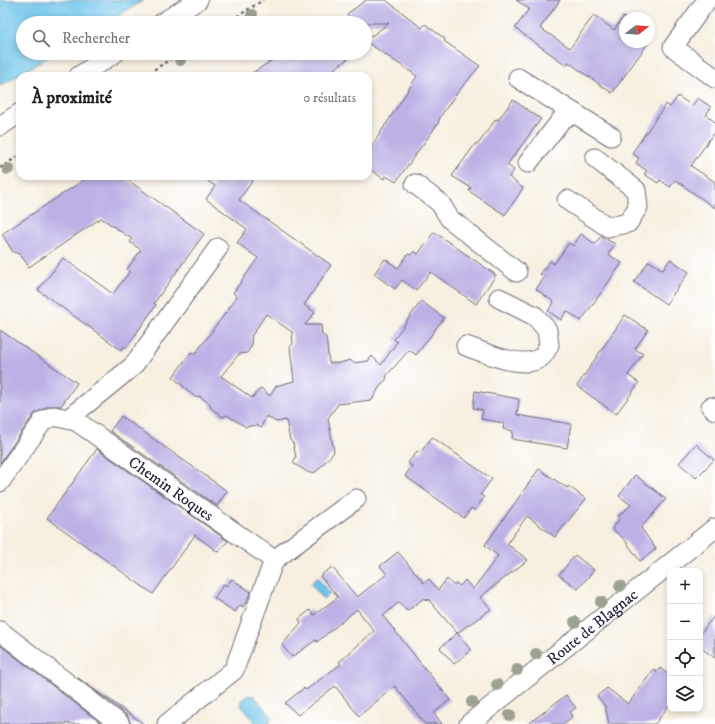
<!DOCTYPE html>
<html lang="fr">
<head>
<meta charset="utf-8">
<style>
  :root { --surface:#fff; --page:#f2f2f2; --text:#202124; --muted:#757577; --line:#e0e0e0 }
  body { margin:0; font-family:"IM FELL DW Pica",serif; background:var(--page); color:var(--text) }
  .controls { position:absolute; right:12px; bottom:12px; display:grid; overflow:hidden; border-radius:8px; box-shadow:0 2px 6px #0003 }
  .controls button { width:36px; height:36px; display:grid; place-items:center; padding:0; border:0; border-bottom:1px solid var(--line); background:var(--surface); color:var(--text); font:20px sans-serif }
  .compass { position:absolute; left:619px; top:12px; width:36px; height:36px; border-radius:50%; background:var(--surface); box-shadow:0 2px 6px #0003; rotate:73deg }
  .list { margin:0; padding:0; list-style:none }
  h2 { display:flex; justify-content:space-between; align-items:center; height:52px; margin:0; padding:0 16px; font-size:17px }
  h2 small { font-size:13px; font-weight:400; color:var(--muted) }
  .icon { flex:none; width:22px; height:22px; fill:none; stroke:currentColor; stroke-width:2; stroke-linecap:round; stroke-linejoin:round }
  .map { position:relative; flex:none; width:715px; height:724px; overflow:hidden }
  .search { position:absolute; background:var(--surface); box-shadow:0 2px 6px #0003; left:16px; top:16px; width:356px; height:44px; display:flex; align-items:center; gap:10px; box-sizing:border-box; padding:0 14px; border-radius:22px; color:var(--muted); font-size:15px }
  .panel { position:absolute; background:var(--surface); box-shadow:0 2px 6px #0003; left:16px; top:72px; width:356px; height:108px; border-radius:12px }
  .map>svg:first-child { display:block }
  .water { fill:#6cc3e9; stroke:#477292 }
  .building { fill:#bcb0e5; fill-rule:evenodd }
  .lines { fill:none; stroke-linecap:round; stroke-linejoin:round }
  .minor-casing { stroke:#6d6a75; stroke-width:21 }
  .path { stroke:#6d6a75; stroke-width:2.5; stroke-dasharray:3 3; stroke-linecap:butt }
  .minor { stroke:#fff; stroke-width:19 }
  .tree { fill:#9da190 }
  .labels { text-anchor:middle; stroke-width:4; stroke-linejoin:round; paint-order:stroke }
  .street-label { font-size:16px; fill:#22223b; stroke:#fff }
</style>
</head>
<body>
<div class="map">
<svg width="715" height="724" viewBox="0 0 715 724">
  <rect width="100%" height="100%" fill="#fff"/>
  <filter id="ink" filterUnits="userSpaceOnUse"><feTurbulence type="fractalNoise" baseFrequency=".025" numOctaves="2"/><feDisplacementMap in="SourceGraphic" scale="8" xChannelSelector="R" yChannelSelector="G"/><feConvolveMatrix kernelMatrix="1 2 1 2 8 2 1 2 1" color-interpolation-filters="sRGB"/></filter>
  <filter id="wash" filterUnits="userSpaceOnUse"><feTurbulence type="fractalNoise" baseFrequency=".012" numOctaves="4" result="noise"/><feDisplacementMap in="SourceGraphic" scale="16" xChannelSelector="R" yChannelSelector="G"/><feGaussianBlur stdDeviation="0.9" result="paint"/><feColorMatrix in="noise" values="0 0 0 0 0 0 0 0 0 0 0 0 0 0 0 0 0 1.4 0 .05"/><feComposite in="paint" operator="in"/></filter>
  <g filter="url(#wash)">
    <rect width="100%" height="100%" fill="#f7efe0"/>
    <path class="water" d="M0,0h144l-39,23h-82v30h32l-55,33z
      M317,577l13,17 -7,5 -12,-15z
      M249,695l5,1 19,22 -3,2v4h-13l-15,-17 -1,-7z"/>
    <g id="blocks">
      <path class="building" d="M366,0h20l36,28 3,-4 20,15 -1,2 36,25 -23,27 -15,21 -4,8h1l-43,60 -10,-6 -2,3 -16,-11v-16l49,-76 -52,-35 24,-18h-37l-5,-9z
        M516,0h44l-20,28 30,20 24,-33 20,15 9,-13 2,1v24h24l-37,51 -44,-31 -2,3 -51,-37 14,-19z
        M283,53h72l-30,23h-77z
        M678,96l14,10 6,-8 13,9 -5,8 9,7v9l-24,35 24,16v26l-40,-28 -5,7 -10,-7 -2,3 -14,-9 3,-3 -11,-8 3,-5 -7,-5 34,-49 4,3z
        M513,100l28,19 -34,46 7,5 -5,7 14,11 -18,27 -36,-24 2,-3 -19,-12 24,-33 2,1 18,-25 2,1z
        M90,176h32l82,58 -50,69 2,2 -30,43 -2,-2 -3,4 -83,-60 25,-32 50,36 17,-23 -3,-2 14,-19 -11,-8 2,-3 -31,-21 -72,49 -9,-13 -7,-2 -11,-18z
        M201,176h55l-17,24 92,65 -27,40 11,7 -10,13h16l1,10 4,2 3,26h11l10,-3 4,3 14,-2 4,-5 9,9 16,-23 -3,-3 27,-38 23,17 -28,37 -7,-5 -22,25 -1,5 -4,3 -10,17 -34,4 -10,14 6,34 -18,20 -7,1 -16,-10 3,-6 -3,-14 -3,-3 -4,-20 -10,2 -10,-6 -5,12 -5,-3 -10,2 -19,-12 -4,2 -12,-9 -2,-5 -10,-7 -4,1 -22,-20 18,-25 4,2 34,-46 8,-12 -4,-3 25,-35 -21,-15 10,-14 -41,-30 9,-13zM266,314l26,18 1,12 -3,3 4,34 -18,5 -6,10 -9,-8 -9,10 -31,-22 18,-22 8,-1 5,-8 -1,-8z
        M434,232l62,43 -20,29 -45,-32 -15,18 -14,-10 -7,9 -21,-15 11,-15 13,9 10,-14 3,1 3,-4 4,3z
        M581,234l14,10 6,-8 14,8 -7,10 14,9 -41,58 -14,-10 -6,9 -13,-9 6,-9 -18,-13 9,-12 -5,-3 10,-13 4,3 15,-21 4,3z
        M670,259l19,13 -23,32 -32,-22 15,-21 14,9z
        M625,315l23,15 -13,19 8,5 -15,21 11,8 -23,31 -39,-28z
        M0,330l77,53 -16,23h-12l-15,8 -34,49z
        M475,391l44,8 -2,16 54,9 -4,24 -55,-9 1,-8 -10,-2 1,-6 -23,-4 2,-9 -10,-2z
        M121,416l106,75 -10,15 -107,-75z
        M432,437l60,42 -12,16 4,2 -9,13 -4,-2 -7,10 -59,-42 7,-10 -4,-3 9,-12 3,2z
        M696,444l18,16 -18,18 -17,-15z
        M97,449l131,92 -10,11 -23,-17 -42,59 -106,-76z
        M539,469l28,19 1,-2 18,13 -31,38 -28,-21 -20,28 21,16 -48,37 11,12 -34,24 14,17 -17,14 -14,-16 17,-15 -29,-34 -2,2 -2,-3 -17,13 -8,-9 -16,14 67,84 -16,13 8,11h-17l-30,-38 -36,30 -24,-30 -37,29 -13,-12 19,-15 2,2 35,-26 -2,-2 35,-31 -17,-22 -40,33 -1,-2 -24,17 -10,-12 19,-22 -2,-4 11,-9 4,5 24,-18 -18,-21 12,-9 25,30 30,-23 -7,-8 18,-14 26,31 5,-4 9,11 9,-11 7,7 2,-3 4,3 5,-6 8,9 25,-33 -13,-11z
        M635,475l31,24 -25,29 15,21 -16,12 -16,-22 -12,-10 8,-11 -2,-2 13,-11 -12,-9z
        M575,555l19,15 -16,19 -19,-14z
        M232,579l19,13 -8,15 -3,-2 -5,7 -21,-14 10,-14 3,2z
        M715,615v43l-15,-11v-13z
        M0,645l102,79h-102z
        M660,668l10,8v28l-15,20h-46l-4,-18 -8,-10 10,-8 21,16 26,-35 3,3z
        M78,678l66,46h-13l-4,-9z
        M566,695l10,13 -6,4 2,5 -9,7h-35z"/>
    </g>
  </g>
  <g filter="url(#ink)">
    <use href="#blocks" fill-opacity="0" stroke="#6d6a75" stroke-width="1"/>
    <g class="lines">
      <g class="minor-casing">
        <g id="minor">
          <path d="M707,0l-34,47 42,31"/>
          <path d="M162,23l36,-23"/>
          <path d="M79,76l36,-23"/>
          <path d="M518,78l93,58"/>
          <path d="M0,126l20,-13"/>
          <path d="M528,163l34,-44 13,-5"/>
          <path d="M415,184l25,19 10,16 67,53"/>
          <path d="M567,200l41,27 20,-4 10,-16 -2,-17 -41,-32"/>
          <path d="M466,346c18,6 56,24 74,12 4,-2 7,-9 9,-13l-2,-15 -12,-14 -36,-18"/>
          <path d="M711,407l4,3"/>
          <path d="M68,419l65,-53 85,-118"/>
          <path id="s1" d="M0,482l43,-61 11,-5 22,5 198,139"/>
          <path d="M0,631l120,93"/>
          <path d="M167,724l67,-54 40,-110 82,-61"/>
          <path id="s2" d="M469,724l246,-196"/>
        </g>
      </g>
      <path class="path" d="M227,23l36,-23
        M144,76l36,-23
        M0,168l20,-13"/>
      <use href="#minor" class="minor"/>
    </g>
    <g class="tree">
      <circle cx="252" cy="15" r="6"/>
      <circle cx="180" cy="60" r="6"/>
      <circle cx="8" cy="169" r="6"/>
      <circle cx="620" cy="586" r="6"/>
      <circle cx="601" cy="602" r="6"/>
      <circle cx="575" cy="622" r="6"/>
      <circle cx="536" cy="654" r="6"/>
      <circle cx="517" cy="670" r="6"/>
      <circle cx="497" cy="685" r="6"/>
      <circle cx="472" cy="702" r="6"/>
      <circle cx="510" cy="715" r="6"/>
    </g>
  </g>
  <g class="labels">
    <g class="street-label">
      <text dy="6" stroke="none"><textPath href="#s1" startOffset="226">Chemin Roques</textPath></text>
      <text dy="6" stroke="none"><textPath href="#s2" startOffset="157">Route de Blagnac</textPath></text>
    </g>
  </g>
</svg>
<div class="controls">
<button>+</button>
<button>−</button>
<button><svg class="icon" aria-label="locate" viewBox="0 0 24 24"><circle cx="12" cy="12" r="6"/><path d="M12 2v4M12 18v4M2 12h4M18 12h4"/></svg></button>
<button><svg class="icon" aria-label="layers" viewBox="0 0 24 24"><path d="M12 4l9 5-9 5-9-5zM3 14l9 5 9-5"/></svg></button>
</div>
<svg class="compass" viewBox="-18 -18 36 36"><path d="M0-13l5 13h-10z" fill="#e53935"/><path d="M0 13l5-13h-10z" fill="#757577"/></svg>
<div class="search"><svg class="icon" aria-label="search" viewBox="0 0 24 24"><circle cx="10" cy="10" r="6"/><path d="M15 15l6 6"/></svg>Rechercher</div>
<section class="panel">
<h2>À proximité<small>0 résultats</small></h2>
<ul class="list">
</ul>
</section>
</div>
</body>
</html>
